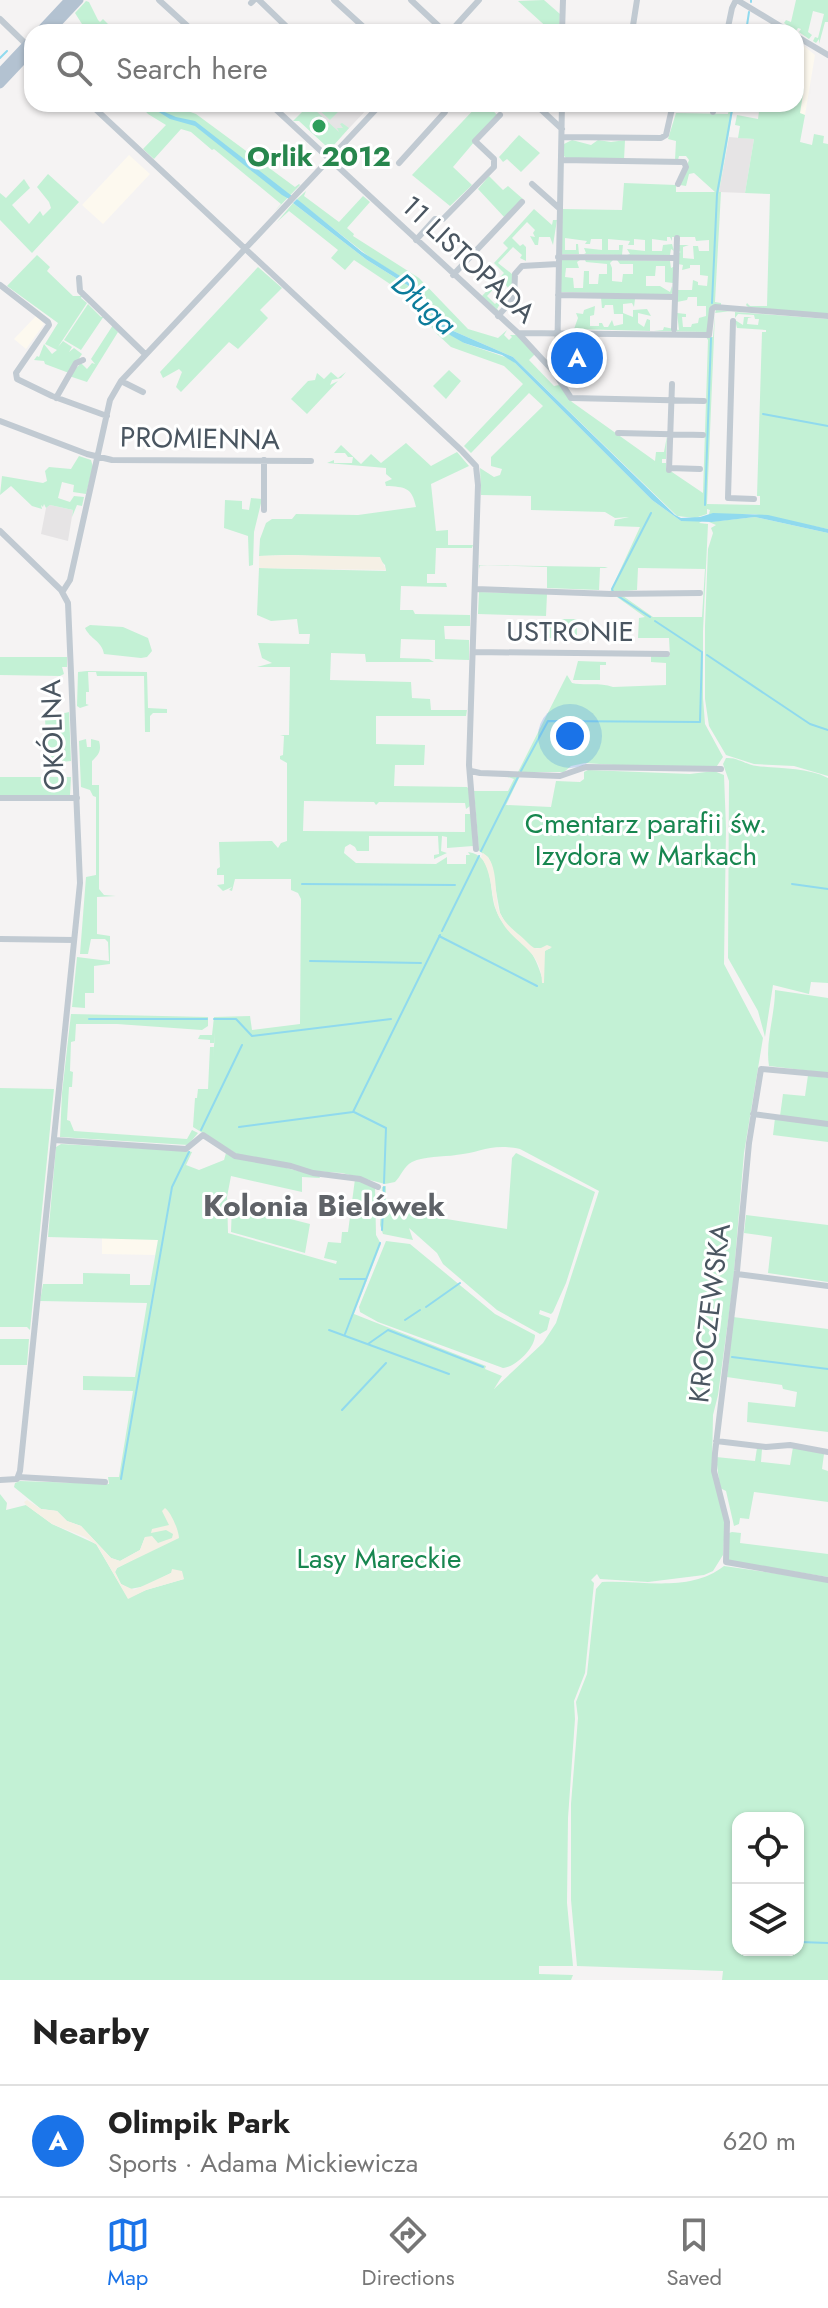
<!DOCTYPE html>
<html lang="en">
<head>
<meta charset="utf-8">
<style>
  :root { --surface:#fff; --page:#f2f2f2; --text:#222; --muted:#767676; --line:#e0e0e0; --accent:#1a73e8 }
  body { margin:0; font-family:Jost,sans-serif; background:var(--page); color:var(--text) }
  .controls { position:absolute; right:24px; bottom:24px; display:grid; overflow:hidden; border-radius:16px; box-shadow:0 2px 6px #0004 }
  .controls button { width:72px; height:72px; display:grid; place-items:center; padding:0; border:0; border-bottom:2px solid var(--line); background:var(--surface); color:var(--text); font:40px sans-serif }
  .you { position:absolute; left:570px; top:736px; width:28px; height:28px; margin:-20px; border:6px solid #fff; border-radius:50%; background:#1a73e8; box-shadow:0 0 0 12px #1a73e833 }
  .badge { display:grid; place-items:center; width:52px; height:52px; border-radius:50%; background:var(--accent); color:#fff; font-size:26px; font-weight:700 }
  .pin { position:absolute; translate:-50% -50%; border:4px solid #fff; box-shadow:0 2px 8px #0006 }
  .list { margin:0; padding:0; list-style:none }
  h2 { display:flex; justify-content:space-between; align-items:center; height:104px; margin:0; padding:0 32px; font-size:34px }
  h2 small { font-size:26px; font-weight:400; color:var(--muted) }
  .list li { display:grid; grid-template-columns:52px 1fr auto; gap:24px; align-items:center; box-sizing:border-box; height:112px; padding:0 32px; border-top:2px solid var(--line) }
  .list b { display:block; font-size:30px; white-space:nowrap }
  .list p { margin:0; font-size:26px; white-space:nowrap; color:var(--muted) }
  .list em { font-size:26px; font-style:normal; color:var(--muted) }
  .icon { flex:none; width:44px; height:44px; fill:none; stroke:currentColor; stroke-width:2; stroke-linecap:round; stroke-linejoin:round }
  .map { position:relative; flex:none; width:828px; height:1980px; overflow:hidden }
  .search { position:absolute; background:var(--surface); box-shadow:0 2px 6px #0004; left:24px; right:24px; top:24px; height:88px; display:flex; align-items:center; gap:20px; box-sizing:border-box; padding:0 28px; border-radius:24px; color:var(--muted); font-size:30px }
  .sheet { height:216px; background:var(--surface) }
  nav { display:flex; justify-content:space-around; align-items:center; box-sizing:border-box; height:112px; border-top:2px solid var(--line); background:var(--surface); font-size:22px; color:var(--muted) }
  nav a { display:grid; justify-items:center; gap:4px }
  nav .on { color:var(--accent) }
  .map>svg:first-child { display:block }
  .commercial { fill:#fdf9ef }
  .education { fill:#e6e4e5 }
  .green { fill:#c3f1d5; fill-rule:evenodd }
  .sand { fill:#f5f0e5 }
  .water { fill:#90daee }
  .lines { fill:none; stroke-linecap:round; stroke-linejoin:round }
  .stream { stroke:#90daee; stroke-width:2 }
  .minor { stroke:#c1cad2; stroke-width:6 }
  .major { stroke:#b3c2d1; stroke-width:9 }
  .leisure-dot { fill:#2e9e5b; stroke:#fff; stroke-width:3 }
  .labels { text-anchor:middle; stroke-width:6; stroke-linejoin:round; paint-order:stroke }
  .leisure-label { font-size:28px; font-weight:bold; fill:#27864d; stroke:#fff }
  .street-label { font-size:28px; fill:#4a5661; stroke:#fff }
  .park-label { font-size:28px; fill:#17864f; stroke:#fff }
  .water-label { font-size:30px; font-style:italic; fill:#0c7c9b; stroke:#fff }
  .neighbourhood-label { font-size:30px; font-weight:bold; fill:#5f6368; stroke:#fff }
</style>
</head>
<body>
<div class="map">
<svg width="828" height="1980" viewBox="0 0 828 1980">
  <rect width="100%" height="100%" fill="#f5f3f3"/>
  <path class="commercial" d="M803,45l12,10 -10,60 -6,-1 -3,-27 4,-39z
    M129,155l21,19 -47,50 -21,-19z
    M36,316l8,8 -18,25 -12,-10z
    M102,1238l56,1 -3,16 -53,-1z"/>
  <path class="education" d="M312,104h60l-37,39 -8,4z
    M729,137l25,2 -9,54 -26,-1z
    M50,505l23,5 -5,31 -27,-7 5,-26z"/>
  <path class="green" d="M544,0l16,14 -1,18h-7l-34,-31z
    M796,0h32v22h-3l-6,22v-5l-3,4 -3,-2 2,-4 3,1 6,-24 -11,-3 -5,21 4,3 -3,4 -10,-7 2,-3 -3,-1 -2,3 -12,-8 2,-3 5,2z
    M86,1l3,1 9,18 2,2 3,-3 13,13h-29l-12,-19z
    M796,87l8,1 -4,25 5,2 -5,27 12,3 2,-11 10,2 -1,7 5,1v170l-80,-7 -2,-2 1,-2 3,3h17l3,-112 -25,-1 9,-54 -16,-1 2,-12 -5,-1 2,-10 21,4 2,-15h36z
    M139,104h29l28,10 99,73 4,-3 1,1 -26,27 7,-8 -67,-55 -2,1 -21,-18 -10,-3 -27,30 -11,-10 23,-24 -18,-11z
    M310,104h36l-16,16 -13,-12 -2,2 24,22 -2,-4h6l-3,-4 2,-1 7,5 -23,26 -4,-4 4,-4 -27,-25h-6z
    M479,104h8l10,11 -44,52 19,18 -22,21 -38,-31z
    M730,104h4l-15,88h2l-6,110 6,1v3l-7,-1 -7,27 -53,-1 9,-1 1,-3 15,3 -2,-17 9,1v3h-4l1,10h8l1,-3 6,-1 1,-5 7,-2v-10h-9v-9h-9l-1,3 -10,2v-12h15l1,-10 5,2v3l9,1 1,-10 -8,-1v-10h-10v3l-8,2 1,-5 -5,-1v-11l3,-1 -3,-1 1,-6h10l-6,2v11l11,1 -1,-13h5l1,5h10v-11l-13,1 -1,-4h-23v4l-2,-4h-3v4l-15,-2v12h10l1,-6 9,-1 2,7 -3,-2 -1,6h-43l3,-1 -3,-5 18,2v-11l-11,-1v6h-6l2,-4 -22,-2v11h11v-5h4l-1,10 -38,-1 2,-1 -2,-5 18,2v-11h-11l-1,5h-5l2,-3 -22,-3v12h11v-6h2l1,10h-18l1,-45 60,1 2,-27 52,2v7h39l-21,-19 -5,1 -3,12 -6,-1 9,-25 -3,-4h-7l-1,4h-3l1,-19 -8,-2 8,-26 52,1z
    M519,135l21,18 -19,19 -14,-13 -4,3 -4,-5z
    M572,140l19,5 7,-5 13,2 14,-2 -1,20 -58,-2 -3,-3 1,-11z
    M48,174l31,28 -47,51 -32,-33v-27l6,5 18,-19 6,9 -18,17 17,19 11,-13 3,5 8,-8 -2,-6 -12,-15z
    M489,176l14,14 5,-4 15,13 -18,19 -27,-29z
    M306,191l-2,5 35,26 24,-26 7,6 -23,26 7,6 -1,2 66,42 49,51 30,9 9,-8 -3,5 5,5 3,-3 -2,-2h7l18,19 -6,6 25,26 5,-1 13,17 83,59 1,-9h8l3,-16 -1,23h-4v4h4v5l37,25 5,-153 -2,-3h7l2,-24 1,-3 15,1 -16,2 -8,191 53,1v-9h-3l5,-164h4v-2l-29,-2 -2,-8 8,5 1,-8h8l-4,1 -1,6 11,1 1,-6h-4l-1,-4 -16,-1 -3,4v-6l93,7v210l-74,-15h-45l1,-4 -3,-1v5l-12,4 -18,-2 -164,-159 -62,-27 -9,-7 -29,-39 -41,-25 -70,-55 -5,-5z
    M293,203l74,57 45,28 21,28 31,27 47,16 141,141 29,21h21l-3,2 9,1 -5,107v67l2,26 18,33 -6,9h-88l-44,-3 -14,3 -7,6h-46l49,-97 5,8c14,3 27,-1 41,4l53,-2v-22l-15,-1v-6h19l-1,-18h-31l1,-20 6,-1 -28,-20 6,-1 30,21h49l3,-48 -67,-1 -1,22 -27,2 30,-65 -26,-1 1,-6 14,-3 -14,1 -10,-6 -74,-2v-14l-50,-1 -1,-27 14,9 6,-2 2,-6 -11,-3v-9l52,-51 -14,-13 -58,60 -7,-7 59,-62 -19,-18 -53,-19 -14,-13 -32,-40 -51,-34 -9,10 -14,-12 7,-8 -49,-39 -12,11z
    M534,209l18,16 1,-5h4l-4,25 -3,-8h-11l-1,8h-3l-5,-9 5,1 -2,-4 2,-3 -8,-8 -15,16 8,8 3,-2 3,3v14l-6,-3 2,-3 -9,-8 -15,16 14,11v19l-10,-13 -15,16 8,8 3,-3 2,3 -3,5 3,3h-4l-15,-15 23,-24 -10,-10 14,-15 -5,-5z
    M37,255l13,12 -3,4 26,25h9l-1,2 6,5 -29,44 5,-6 9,6 -3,5 5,-4 8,6 -13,19 -24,-9 -1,-3 -10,-1 3,-4 2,1 5,-13 8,10 5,-4 -12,-6 13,-21 -51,-37z
    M561,260h19l-3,2 2,6h-13l-1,9 8,1 1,10h9l1,-17h5v13h9l1,-10h8v-10l-21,-2 -1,-2h28l-3,3 2,5v13l10,1 1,-8h10v-10h-13l-3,-4 53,1 1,7 2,-1v16l-8,-1v-16h-9l-1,10h-9v10h14l10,6 2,-6 1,7 -4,2 -109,-3z
    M258,267l24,21 -22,22 8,8 -30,31 -9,-7 -48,50 -5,-5 6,-15 -3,-3 -16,9 -3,-6z
    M601,298l34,1 -1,8 -2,-4 -9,1v9l10,4v-7l14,-1 4,7 -13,-3v10l6,4 3,-8 3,1v11l-76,-2 4,-11 -2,-5 7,1 1,-4 11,-4 -1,9 -4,1v10h9v-3h3l2,4h4l4,-7 2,6 9,-2v-10h-9l-1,-9h-8l-1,3h-2z
    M88,304l13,13 3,-1 -23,34 -17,-10z
    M113,325l5,7 -31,50 -18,-6 12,-13 6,6 5,-6 3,1 -4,-5z
    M449,370l12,11 -15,18 -13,-13z
    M331,372l7,6 8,-6 -5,6 -9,2 -2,5 8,-4 -31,33 -16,-15 17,-18 7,-1 2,-7 7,6z
    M406,443l25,23 26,-14 12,14 -38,18 5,47 12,-1v15h25l-1,3h-36l-1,26h-8v9h19l1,4 -46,-1 -1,24h13l2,4 55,1v11h-26l1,13 24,1v20l-34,-1v-19l-34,-1 -1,19 29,1 5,3h-68l-1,-8 -34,-1 -1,27 81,2 1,16 18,1 1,11h36l-1,6h-90v28l49,1 -1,20h-29l-1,21 73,1 3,3v16l-4,3 -1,-6 -86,-1 -3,3 -2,-3 -70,-1 -1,30 162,1v-18h6l2,32 -26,2v-11l-5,-1 -1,15 6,2 -13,6v-4l5,-1 -1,-18h-69v15h-12l-2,-4 -5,-3 -5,3 -1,6 12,10 80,1 11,-7v7h19v-9h4l-2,-3c28,4 20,39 28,58 8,21 22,23 33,39 8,11 11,23 15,34v-32l7,-3h-19l-26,-24 -6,-11 -9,-50 -3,-6 -9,-6 -5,-60h34l6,-12 -9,-3h15l-14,29 45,2 5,-26 24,1 4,-3v-7l4,-2 102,4 24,-3 10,4 2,53 -2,136 39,74 -19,115 -11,131 -15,111 -5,20 -1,51 13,58 -2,31 -10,16 -9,4 -56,7 -48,-3 -3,-5 -6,6 3,3 -9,90 -11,28 1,18 -7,99 -1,85 6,63h-34v8l34,1 -2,5h-571v-486l7,9 -1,7 20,-5 26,19 44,20 32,54 18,-8 38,-11 -13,-6 -25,13 -16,3 -9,-5 -6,-12 2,-4 42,-22 -14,-9 -5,13 -20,11 -9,-3 -30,-32 -14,-5 -10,-10 -16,-2 -27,-22 1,-4 5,-2 89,3 -1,-7h11l14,-86 -50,-1v-14l52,1 12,-74 -107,-2 3,-17h40v-11l47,1v11h20l8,-45 -110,-3 8,-90 5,-3 127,7 4,1 -6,13 13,5 25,-10 2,-7 93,23 1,2 -18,-1v15l-71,-16 -4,21 1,36 108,31 1,-3 -13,-3 4,-16 13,1 1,-11h6l7,-53 20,8 1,48 5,9 -27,70 132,52 -1,3 17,7 -8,13 49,-46 13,-20 43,-132 -79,-42c-31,-6 -38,4 -64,6 -13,2 -32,1 -44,7 -8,4 -11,14 -17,20l-10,2 -43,-11 -29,-2 -73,-15 -47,-29 2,-29h2l1,-9h10l2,-42h4l-1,13 2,-28 -1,11h-4v-3l-12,-1 2,-4h12l2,-18 36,-1 2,14 48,-6 1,-125 -3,-6 -7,-3v-11h-56l-3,12 -3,-1 3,-3 -9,4 -6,-6 7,-1v-9h-7v-6l3,-2 -1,-25 53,-1 6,7 3,-5 6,-2v-78l-7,-4v-3l3,-1 1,-19 -4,-1h9l1,-68h-33l15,-4 -10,-5 -4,-15 51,1 1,-10h-11l-2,-15 -26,2 -14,-6 2,-47 127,3 -1,-6 -6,-6 -89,-4 -31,1 1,-17 6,-16 6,-4h20l4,-5 62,1 58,-8c-4,-20 -11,-20 -30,-21l-1,-4 7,-3 -6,-5v-6l-59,-5 7,-3v3h18l1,-6h-5l-3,-4h-11l7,-8 20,19 10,-10 10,9z
    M79,456l12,4 2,7 -7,27 -13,-2 1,-7 -12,-3 -4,16 12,4 4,-6 10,1 -2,9 -5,-1 -5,12 1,-7 -23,-5 -4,3 -2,-4 -1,3 -2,-2 1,4 -10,-3 -21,-20 -11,9 2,-19 41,7 4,-2 -2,-10 4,-4 22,2z
    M251,498l11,1 -8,33 -1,33 -4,1 -1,-30 -24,-8 1,-28 17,1v8l7,1z
    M755,517l73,16v243l-34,-10 -40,-2 -28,-9 -17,-29 -4,-27v-73l3,-77 5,-16 -2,-5 5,-3 -7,-3z
    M479,565l126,2 3,1h-8l-1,22 -52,-2v-21l-67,-2v4z
    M479,592l68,2 -1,22 -68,-2z
    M546,619l9,4 7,-4h15v20l-32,-1z
    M90,625l33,2 25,11 4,13 -5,6 -6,1 -37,-4c-2,-13 -14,-15 -19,-26z
    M0,657h67v10h-5l2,7 -4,2 -60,-1z
    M578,661l28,1v3h-6v15h-27z
    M87,671l60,1 1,36 19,1v4h-14l-3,3v16h-5l-1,-56h-47l-1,-4h-8l1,20h-3v12l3,1 -9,3 -3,-2 1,-34z
    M69,712l2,49 -20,2 -4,-2 -2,-43z
    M86,739l1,8h4v-8l8,2c3,10 -1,14 -7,20v24h7v104l5,6 12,1 -19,1v37l13,2v28l-16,2v27h-9v15l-13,-1 5,-50 32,4 -1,-19 -3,-3h-14l-3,15h-8l6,-77 10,-2v-78l-3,-1 -3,-6 -9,-3 -2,-46z
    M726,758c12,-1 20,7 31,8 24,3 49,1 71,12v205l-17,-1 -2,12 -36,-9 -8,52 -7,-26 -30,-53 1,-177 -6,-17z
    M0,777h71l-1,18h-70z
    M775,990l53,8v75l-59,-7c-4,-24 6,-51 6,-76z
    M71,1014l137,3v9l-6,4 -85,-6h-41l-1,17 -4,1 -1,29 3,1 -1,15h-3l-2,33 3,1 4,10 113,8 5,-9 6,3 -10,12 -128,-8 2,-44z
    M808,1075l20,3v44l-48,-6 3,-22 22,2z
    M0,1088l54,1 -24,241 -3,-3h-27z
    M775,1118l53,7v17l-55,-7z
    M516,1153l79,39 -29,91 -13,29 -2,2 -11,-4 -1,4 11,4 -3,12 -7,4 -43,-24 -54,-46 -6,-11 -28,-25 4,12 -30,-6 -3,-9 2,-38 4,-1v23l121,20 5,-71z
    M232,1204l78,20 -5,29 -74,-21z
    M746,1215l82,10v57l-60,-9 4,-36 -28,-4z
    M386,1241l24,3 85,70 40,21c0,13 -19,32 -32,33l-125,-46 -18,-10 -1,-5z
    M733,1317l95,12v103l-81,-10 1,-20 47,5 2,-15 -14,-3 -1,-4 -55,-8z
    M0,1339h29l-2,26h-27z
    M793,1447l31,7 -2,15 6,2v31l-74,-10 -5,27 -9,-1 -1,6 -5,2 -8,-35 -6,-3 -4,-31 39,4 2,-13 5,1 -1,13 29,3z
    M732,1532l9,1 -1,10 88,11v23l-99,-16v-28z
    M724,1566l104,15v399h-106l1,-9 -146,-5 -6,-66v-96l7,-86 -2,-16 11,-28 9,-85 6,-7c40,-2 88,11 122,-16zM738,1818h60v132h-60z"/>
  <path class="sand" d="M290,555l90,2 6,13 -127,-2v-12z
    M483,853c17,10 10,43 17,60 6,13 16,18 26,28 8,8 10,10 21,4l5,2 -7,4 -1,32h-2c0,-33 -27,-38 -40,-61 -13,-20 -7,-45 -21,-65z
    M27,1500l14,9 16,2 10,10 14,5 30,32 9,3 20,-11 5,-13 7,-1 6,7 14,-5 1,-4 -7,-4 -15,3 1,-4 17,-4 -7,-14 3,-3c6,4 14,23 14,30l-62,30 -2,4 6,12 13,6 37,-17 1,-4 10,2 2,8 -38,11 -18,9 -31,-54 -12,-8 -33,-13 -26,-19 -2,-3z"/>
  <path class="water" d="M146,104l30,13 19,4 97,75 -3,3 -7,-4 -87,-69 -25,-7z
    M297,199l65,53 51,32 29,39 9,7 62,27 162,158 6,3 19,-1 13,-4 55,2 60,14v4l-73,-16 -43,5 -31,-1 -29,-21 -137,-137 -13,-8 -38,-12 -14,-8 -10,-9 -28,-38 -45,-28 -74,-57z"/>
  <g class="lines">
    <path class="stream" d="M751,2v-2
      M746,32l3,-20
      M0,58l7,-7
      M712,303l5,-109 16,-90
      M763,414l65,12
      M705,505l6,-167
      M613,592l-1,-3 39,-76
      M618,596l32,21
      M655,621l47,31
      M707,655l103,69 18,6
      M521,771l27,-50 152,1 2,-70
      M481,851l37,-74
      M302,884l153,1
      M792,884l36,5
      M442,931l37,-75
      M439,936l98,50
      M310,961l111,2
      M89,1019h118
      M214,1019h22l16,17 139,-17
      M354,1112l32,16 -2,55
      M239,1127l114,-15 87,-177
      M201,1130l41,-85
      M382,1230l2,-43
      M340,1279h26
      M426,1307l34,-24
      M405,1320l15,-10
      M329,1330l120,44
      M345,1334l35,-91
      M368,1344l20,-14 95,37
      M732,1357l96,12
      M342,1410l44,-47
      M121,1479l51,-292 17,-35
      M800,1942l28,1"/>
    <path class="minor" d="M159,0l35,32
      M259,0l33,32
      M334,0l35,32
      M411,0l34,32
      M737,0l53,32
      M251,3l3,-3
      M0,19l29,28
      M450,32l29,-32
      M562,32l1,-32
      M632,32l5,-32
      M727,32l5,-24 4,-8
      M796,36l32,19
      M90,104l371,346 15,16 2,19 -9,280 7,84
      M270,104l248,229 36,39 17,26 133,3
      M535,104l27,25
      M713,112l1,-8
      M562,137l99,1 5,-3 7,-31
      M561,160l123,2 2,5 -8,17
      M399,163l46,-51 -1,-8
      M532,184l27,24
      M416,240l19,-21h8l51,-52v-8l-19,-18 25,-26
      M558,257l118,1
      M453,275l69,-73
      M79,278l1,13 65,63
      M0,285l48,37 1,3 -33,48 1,6 35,17 55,20
      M558,295l117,2
      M498,316l16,-18 1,-24 7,-8 36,-2
      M733,321l-5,177 26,1
      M674,329l3,-91
      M518,333l191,2 3,-26 3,-2 113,9
      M554,372l3,-7 5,-261
      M121,381l22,11
      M56,398l20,-35 7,-3
      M0,421l87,33 25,6 199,1
      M618,433l85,2
      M264,460v50
      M669,468l31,1
      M669,470l3,-86
      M0,531l61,59 7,13 12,280 -60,588 -3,8 -17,1
      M475,589l136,5 89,-1
      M63,591l7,-11 40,-180 11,-19 260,-277
      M473,652l194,2
      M471,771l9,2 80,3 26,-9 135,2
      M0,798h77
      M0,939l74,1
      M828,1075l-67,-6 -12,74 -12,128 -22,182 -1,18 13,51 -1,40 102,18
      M753,1114l75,10
      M54,1140l132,9 17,-14 32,21 56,10 22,7 47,6 18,8
      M737,1274l91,12
      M716,1441l50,6 24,-2 38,7
      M18,1477l87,5"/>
    <path class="major" d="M39,32l30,-32
      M49,32l30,-32
      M0,73l32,-34
      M0,84l32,-34"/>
  </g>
  <circle class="leisure-dot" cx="319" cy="126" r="8"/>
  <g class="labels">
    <g class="leisure-label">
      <text x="319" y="166">Orlik 2012</text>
    </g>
    <g class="street-label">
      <text transform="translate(469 259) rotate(43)" y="10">11 LISTOPADA</text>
      <text transform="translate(200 438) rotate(1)" y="10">PROMIENNA</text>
      <text x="570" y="641">USTRONIE</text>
      <text transform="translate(52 735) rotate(-92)" y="10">OKÓLNA</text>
      <text transform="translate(709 1313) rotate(-83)" y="10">KROCZEWSKA</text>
    </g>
    <g class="park-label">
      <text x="646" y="833">Cmentarz parafii św.<tspan x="646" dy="32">Izydora w Markach</tspan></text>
      <text x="379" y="1568">Lasy Mareckie</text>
    </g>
    <g class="water-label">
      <text transform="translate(424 304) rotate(42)" y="10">Długa</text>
    </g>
    <g class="neighbourhood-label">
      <text x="324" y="1216">Kolonia Bielówek</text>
    </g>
  </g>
</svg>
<div class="controls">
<button><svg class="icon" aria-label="locate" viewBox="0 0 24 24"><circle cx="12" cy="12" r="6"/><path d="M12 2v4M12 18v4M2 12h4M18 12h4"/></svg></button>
<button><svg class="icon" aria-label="layers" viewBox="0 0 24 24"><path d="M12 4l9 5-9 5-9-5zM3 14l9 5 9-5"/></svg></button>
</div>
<div class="you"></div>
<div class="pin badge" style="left:577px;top:358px">A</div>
<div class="search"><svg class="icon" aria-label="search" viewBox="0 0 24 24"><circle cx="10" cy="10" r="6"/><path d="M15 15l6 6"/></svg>Search here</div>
</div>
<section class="sheet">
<h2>Nearby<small></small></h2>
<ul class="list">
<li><span class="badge">A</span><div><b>Olimpik Park</b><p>Sports · Adama Mickiewicza</p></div><em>620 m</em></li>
</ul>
</section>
<nav>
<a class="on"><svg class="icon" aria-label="map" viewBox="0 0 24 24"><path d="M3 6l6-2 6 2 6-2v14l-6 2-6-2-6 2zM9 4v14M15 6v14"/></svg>Map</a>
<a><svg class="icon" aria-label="directions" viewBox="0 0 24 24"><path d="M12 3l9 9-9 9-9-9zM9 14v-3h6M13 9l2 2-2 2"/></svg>Directions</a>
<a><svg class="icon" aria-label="saved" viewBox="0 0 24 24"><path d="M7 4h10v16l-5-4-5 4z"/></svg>Saved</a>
</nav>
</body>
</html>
